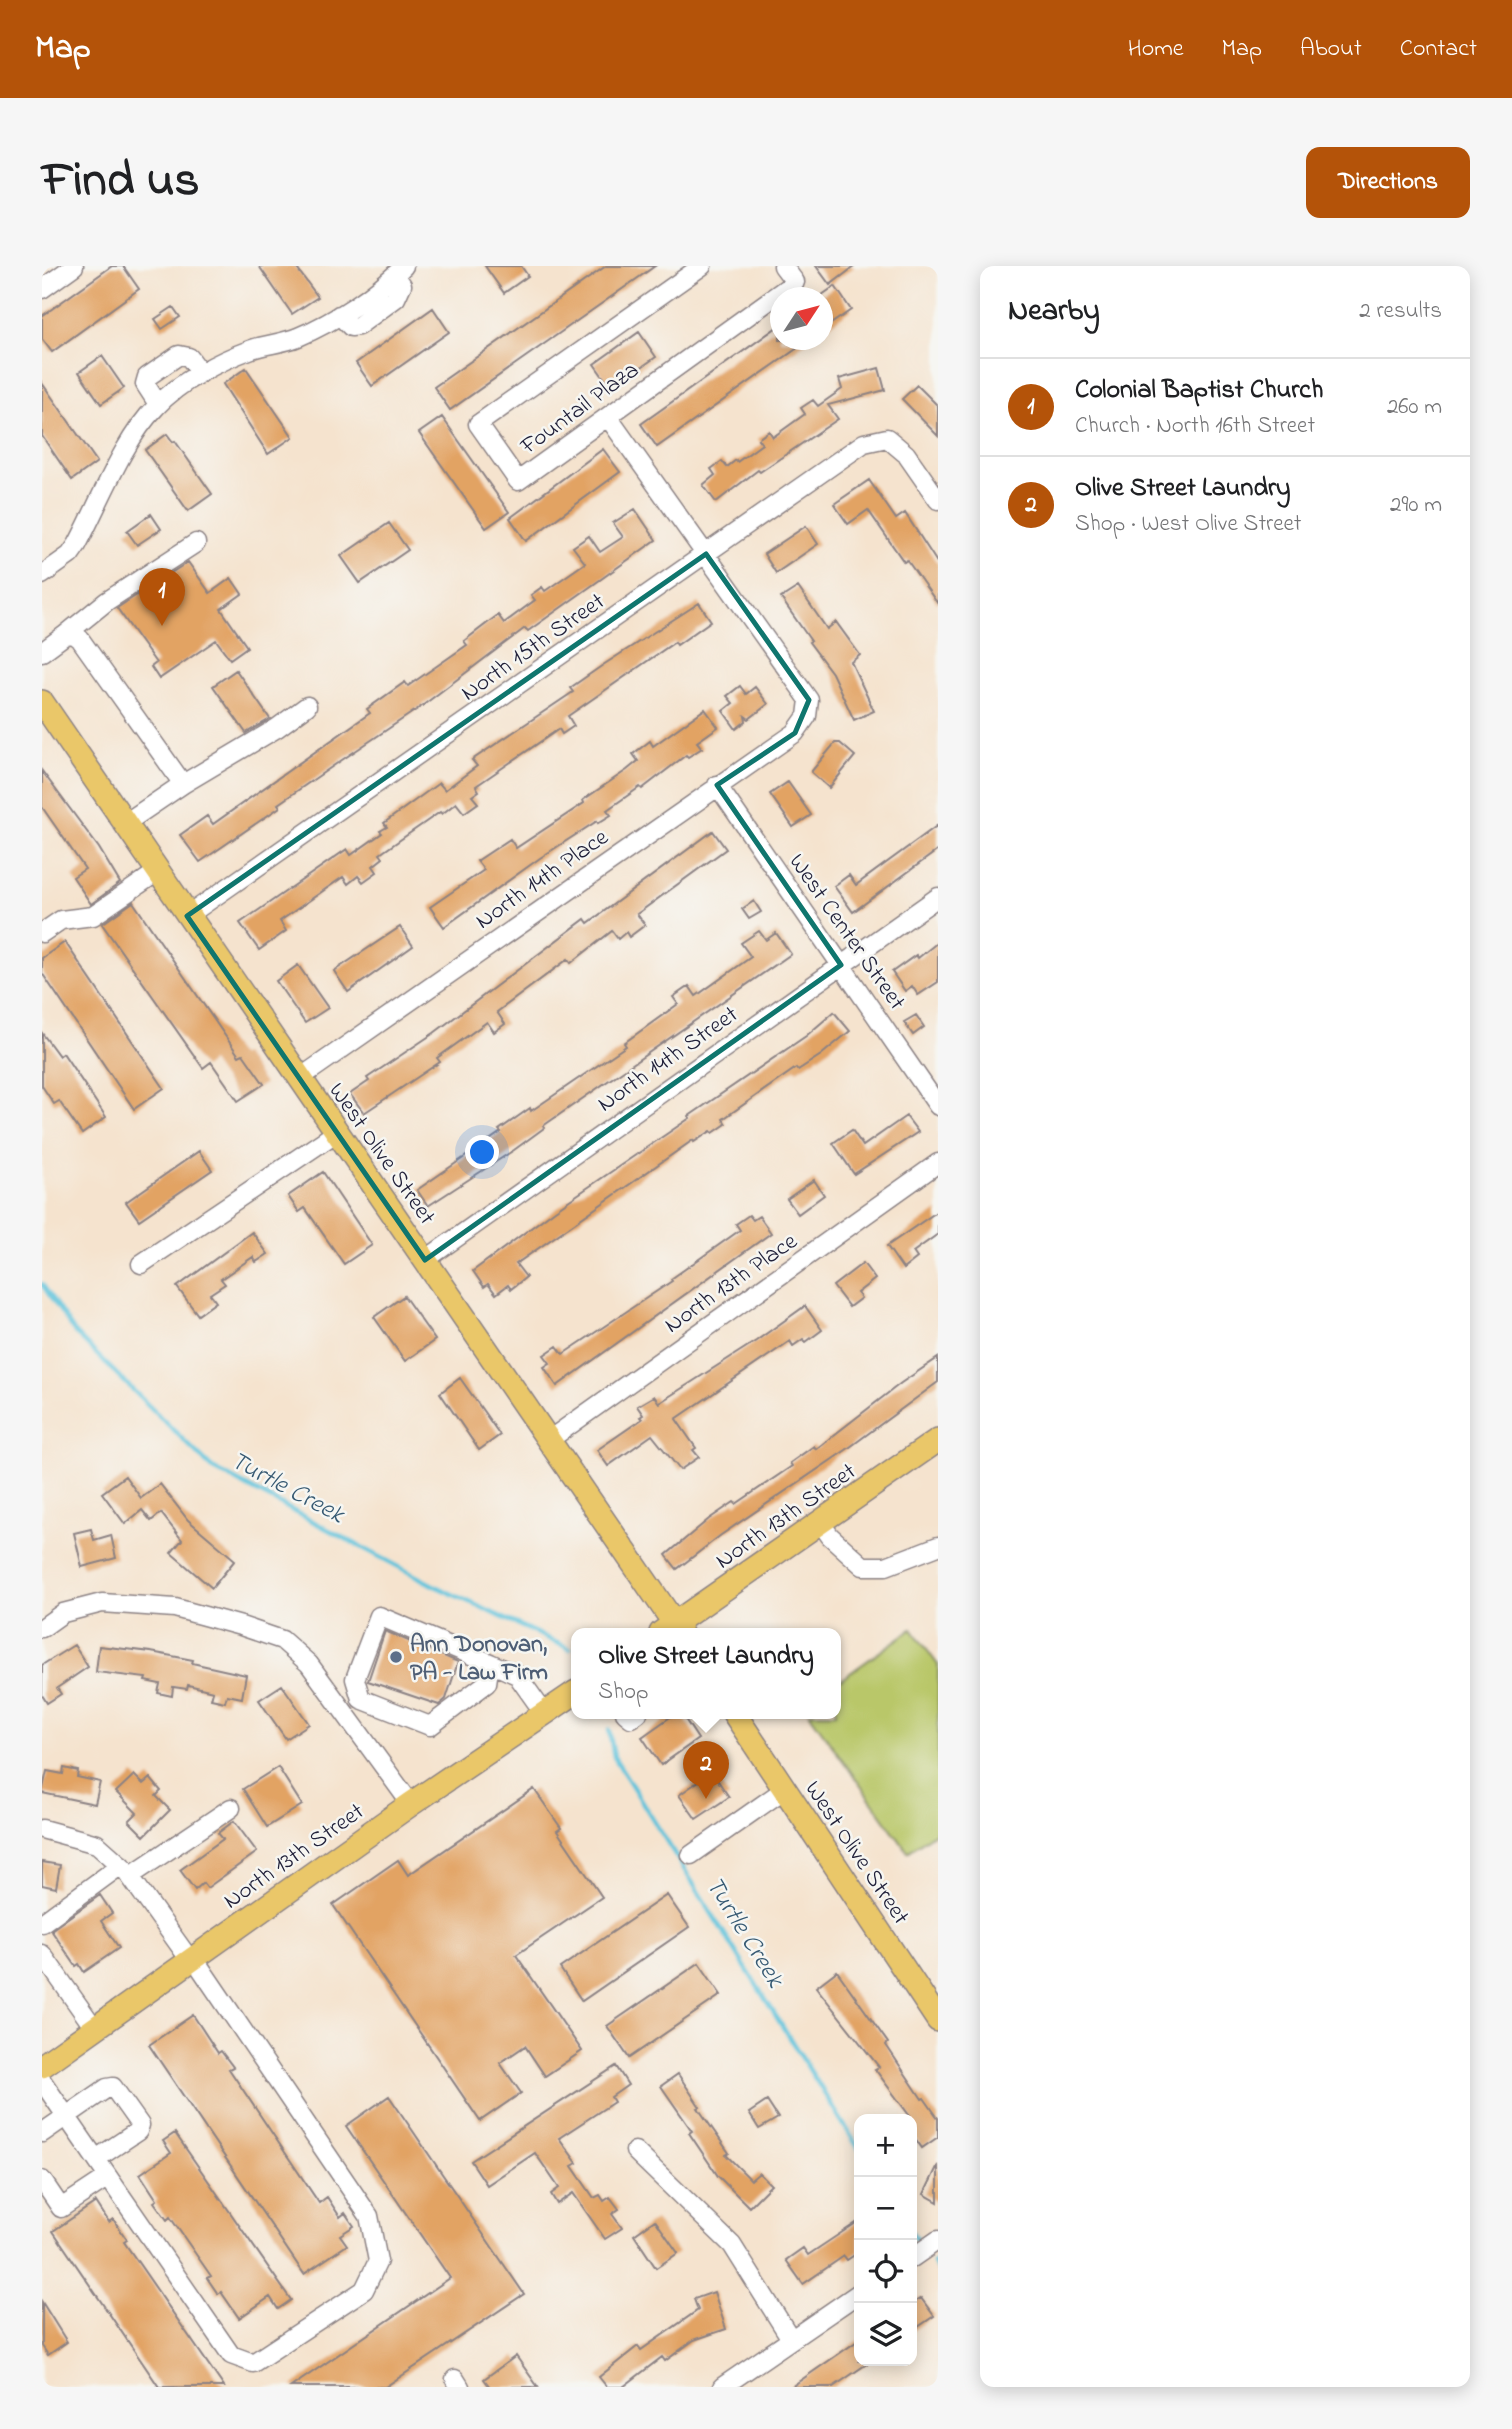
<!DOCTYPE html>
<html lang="en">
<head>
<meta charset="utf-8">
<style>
  :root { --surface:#fff; --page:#f6f6f6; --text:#202124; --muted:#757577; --line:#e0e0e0; --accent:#b45309 }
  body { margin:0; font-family:"Indie Flower",sans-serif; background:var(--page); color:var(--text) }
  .controls { position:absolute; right:21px; bottom:21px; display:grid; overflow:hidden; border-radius:14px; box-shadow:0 4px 18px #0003 }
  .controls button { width:63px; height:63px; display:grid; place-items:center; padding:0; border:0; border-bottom:2px solid var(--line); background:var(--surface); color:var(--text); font:35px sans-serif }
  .compass { position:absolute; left:728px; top:21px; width:63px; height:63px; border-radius:50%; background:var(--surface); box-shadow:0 4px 18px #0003; rotate:54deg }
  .you { position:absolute; left:441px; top:887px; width:24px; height:24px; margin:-18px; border:5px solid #fff; border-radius:50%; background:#1a73e8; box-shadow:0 0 0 10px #1a73e833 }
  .badge { display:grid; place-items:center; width:46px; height:46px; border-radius:50%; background:var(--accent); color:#fff; font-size:23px; font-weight:700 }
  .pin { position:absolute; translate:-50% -58px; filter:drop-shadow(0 2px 4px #0008) }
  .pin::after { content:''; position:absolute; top:37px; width:24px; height:21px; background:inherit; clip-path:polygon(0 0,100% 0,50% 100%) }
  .popup { position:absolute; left:529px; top:1362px; width:270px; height:91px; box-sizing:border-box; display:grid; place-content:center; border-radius:14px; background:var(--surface); filter:drop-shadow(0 2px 5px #0005); font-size:23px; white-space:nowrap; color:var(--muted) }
  .popup b { font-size:26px; color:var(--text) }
  .popup::after { content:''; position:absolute; left:50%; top:100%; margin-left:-14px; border:14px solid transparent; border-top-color:var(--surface) }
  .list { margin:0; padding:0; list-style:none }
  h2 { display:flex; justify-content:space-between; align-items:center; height:91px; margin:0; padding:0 28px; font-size:30px }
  h2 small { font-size:23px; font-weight:400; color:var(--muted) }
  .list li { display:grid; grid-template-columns:46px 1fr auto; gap:21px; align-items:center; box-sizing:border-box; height:98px; padding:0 28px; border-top:2px solid var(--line) }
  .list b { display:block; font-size:26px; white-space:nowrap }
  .list p { margin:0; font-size:23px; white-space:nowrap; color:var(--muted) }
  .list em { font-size:23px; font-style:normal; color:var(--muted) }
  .icon { flex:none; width:38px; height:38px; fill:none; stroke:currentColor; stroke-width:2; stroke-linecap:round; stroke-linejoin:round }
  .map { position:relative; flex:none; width:896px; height:2121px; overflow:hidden; border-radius:14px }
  header { display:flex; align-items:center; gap:42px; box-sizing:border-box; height:98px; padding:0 35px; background:var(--accent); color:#fff }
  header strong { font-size:33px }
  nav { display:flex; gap:38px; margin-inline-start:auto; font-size:24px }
  .intro { display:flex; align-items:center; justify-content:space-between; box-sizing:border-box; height:168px; padding:0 42px }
  h1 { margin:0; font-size:49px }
  .button { padding:18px 32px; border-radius:14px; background:var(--accent); color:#fff; font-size:24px; font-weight:700 }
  main { display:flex; gap:42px; padding:0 42px }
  aside { flex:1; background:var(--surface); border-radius:14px; box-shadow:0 4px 18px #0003 }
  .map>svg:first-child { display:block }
  .green { fill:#b9c769; stroke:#6e7452; stroke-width:2 }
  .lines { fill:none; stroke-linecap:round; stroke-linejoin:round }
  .stream { stroke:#5dc3db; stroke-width:4.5 }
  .building { fill:#e2a364 }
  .minor-casing { stroke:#8c8284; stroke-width:21 }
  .major-casing { stroke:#8c8284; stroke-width:26 }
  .minor { stroke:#fff; stroke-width:18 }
  .major { stroke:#eac769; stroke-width:23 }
  .marked { fill:none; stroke:#0f766e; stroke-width:5; stroke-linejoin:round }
  .service-dot { fill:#5c6f8a; stroke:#f6f6f2; stroke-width:2.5 }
  .labels { text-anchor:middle; stroke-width:5; stroke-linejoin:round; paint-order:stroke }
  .street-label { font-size:24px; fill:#22223b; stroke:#f6f6f2 }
  .service-label { font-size:24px; font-weight:bold; fill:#4e5e75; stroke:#f6f6f2; text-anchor:start }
  .water-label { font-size:26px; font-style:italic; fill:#375a73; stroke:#f6f6f2 }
</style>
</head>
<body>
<header>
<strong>Map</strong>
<nav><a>Home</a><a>Map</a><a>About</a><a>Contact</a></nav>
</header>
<div class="intro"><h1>Find us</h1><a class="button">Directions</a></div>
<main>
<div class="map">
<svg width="896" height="2121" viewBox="0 0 896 2121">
  <rect width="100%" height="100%" fill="#f6f6f2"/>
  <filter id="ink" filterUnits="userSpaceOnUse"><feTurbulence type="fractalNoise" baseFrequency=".0143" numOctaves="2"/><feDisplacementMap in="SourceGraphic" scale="14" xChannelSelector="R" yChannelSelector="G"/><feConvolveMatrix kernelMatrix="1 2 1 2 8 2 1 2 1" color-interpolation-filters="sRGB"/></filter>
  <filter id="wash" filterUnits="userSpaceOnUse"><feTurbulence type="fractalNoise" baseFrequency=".00686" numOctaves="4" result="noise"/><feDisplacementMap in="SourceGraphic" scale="28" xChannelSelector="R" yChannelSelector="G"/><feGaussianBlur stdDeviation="1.57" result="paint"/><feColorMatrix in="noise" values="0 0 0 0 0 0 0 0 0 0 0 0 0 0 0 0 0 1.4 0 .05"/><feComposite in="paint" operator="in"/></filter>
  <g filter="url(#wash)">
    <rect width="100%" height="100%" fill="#f5e3ce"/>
    <path class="green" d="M870,1363l26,36v165l-30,22 -99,-139h27v-30z"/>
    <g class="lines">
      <path class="stream" d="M0,1018l33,49 137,135 223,118 135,63
        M567,1464l5,27 245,392
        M870,1967l4,6
        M891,1997l5,7"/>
    </g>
    <g id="blocks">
      <path class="building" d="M70,0h11l16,23 -87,63 -10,-13v-23z
        M217,0h36l23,31 -26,17z
        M443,0h36l7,10 -24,17z
        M564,0h49l-205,144 -16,-23z
        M774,0h39l-25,19z
        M793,20l16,24 -29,20v-35z
        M131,41l7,10 -18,12 -7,-10z
        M391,42l16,24 -77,54 -16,-23z
        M738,59v15h29l-152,107 -16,-23z
        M597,66l17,25 -45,31 -17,-24z
        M60,90l22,32 -23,16 -22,-32z
        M204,102l47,69 -25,17 -45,-70z
        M837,102l6,22 -57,15 10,14 -78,53 -2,-2 -42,32 -13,-17 12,-10 -4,-6 11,-8 5,6 9,-7 1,2 25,-18 -4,-5 11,-8 4,6 32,-23 -4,-6 12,-8 5,6 24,-17 -3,-10z
        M0,117l55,79 -25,18 -30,-44z
        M875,119l21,21v30l-36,-37z
        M400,151l67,95 -23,16 -67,-95z
        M125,168l6,8 2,-1 37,53 -24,17 -43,-61z
        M561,183l17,23 -94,69 -16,-23z
        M827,214l27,39 9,-6 33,51v40l-31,-44 -3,2 -36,-52 -20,14 -14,-20z
        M593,243l21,31 -128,91 -3,-3 -103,78 -86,58 -58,40 2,3 -80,55 -20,-27 27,-19 6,8 157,-111 -3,-4 38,-27 3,4 59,-41 -3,-4 34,-26 6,8 31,-23 -4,-5 11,-8 3,4 40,-28 -12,-16 16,-11 11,16 23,-15 -10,-14z
        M109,248l10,15 -24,16 -10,-14z
        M347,257l19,27 -48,33 -19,-27z
        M764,260l12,18 -42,29 -12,-19z
        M146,296l22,31 21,-15 11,16 -21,15 26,38 -17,12 -14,-19 -57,39 -8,-12 5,-4 -39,-55z
        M756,321l29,42 9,-7 24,33 -9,7 23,49 -20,9 -22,-47 -23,-31 2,-1 -30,-43z
        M657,337l12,18 -34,24 -2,-3 -107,74 6,10 -12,8 -3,-5 -83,57 3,5 -7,5 6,7 -14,10 -8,-10 -14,11 -2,-2 -60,42 3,4 -10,8 4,6 -14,10 -5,-6 -10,8 -5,-7 -63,44 6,10 -27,19 -19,-27 107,-74 4,6 31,-22 -2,-2 7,-4 -3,-4 55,-40 6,7 32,-24 -5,-6 101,-68 -3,-4 33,-23z
        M194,404l34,49 -24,14 -33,-47z
        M698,420l6,8 9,-7 13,17 -19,15 -4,-3 1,5 -10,8 -13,-18 10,-8 -6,-7z
        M663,443l13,18 -21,15 5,6 -14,9 -2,-2 -44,34 -2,-2 -33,23 4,5 -13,8 -1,-2 -57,37 -96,69 -14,-20 54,-37 -7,-9 33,-22 6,9 68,-45 -1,-3 44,-30 11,-9 -5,-7 17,-13 3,5z
        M793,477h5l15,13 -26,32 -18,-16z
        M0,505l57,77 21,35 -29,21 -18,-27 12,-8 -43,-62z
        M746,516l23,33 -18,12 -23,-33z
        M896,559v25l-85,62 -19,-26 15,-11 7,10z
        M671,565l13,18 -89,65 8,11 -16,12 -3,-5 -8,7 -6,-8 -41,32 -3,-4 -71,53 8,12 -11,8 -7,-10 -50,36 3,4 -76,51 -14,-19 19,-13 -2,-3 67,-45 151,-114 3,4z
        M712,635l7,11 -12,7 -7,-10z
        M91,636l106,154 4,-2 21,30 -26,17 -27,-39 -8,6 -101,-144z
        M358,661l13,19 -65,46 -14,-21z
        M717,665l7,9 10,-7 15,21 -248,172 1,2 -30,22 -86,56 -11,-16 84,-58 -2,-2 31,-22 1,3 95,-65 -2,-3 54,-39 -5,-7 16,-11 7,10 55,-39 -10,-14z
        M23,676l99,146 -30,21 -92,-136v-15z
        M896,676v40l-20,13 -6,-9 -7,5 -13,-19 24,-17 2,3z
        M256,699l30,43 -23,15 -29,-42z
        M792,746l16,19 -29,24 -23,15 -2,-2 -73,51 3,5 -13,9 -2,-2 -17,11 -1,-2 -177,124 10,13 -15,12 -3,-4 -12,9 -8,-10 -4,3 -11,-16 82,-61 135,-92 -1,-2 117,-80z
        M874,749l8,12 -11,8 -9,-13z
        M0,767l17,23 4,-3 43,64 -24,17 -23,-33 -5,3 -12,-18z
        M864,850l12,16 -64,42 -21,-31 19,-13 11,16z
        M157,885l13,19 -73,50 -13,-18z
        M281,906l49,73 -28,19 -39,-56 -6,4 -11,-16z
        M772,914l10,15 -26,19 -11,-15z
        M896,945v23l-25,18 4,6 -14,11 -16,-23z
        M707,949l4,5 6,-4 12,17 -214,153 -13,-19 6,-4 -6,-8 13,-9 6,8 109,-73 -1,-2 69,-49 -4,-6z
        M210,966l16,22 -12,8 -3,-5 -32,22 4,5 -15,10 6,8 -18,13 -21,-28z
        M821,997l12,16 -18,14 4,5 -12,9 -16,-21z
        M362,1030l31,44 -30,21 -31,-44z
        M763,1040l17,24 -16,12 -3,-3 -10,7 -3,-5 -114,78 20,29 -3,2 6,7 -19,13 -28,-35 -44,31 -11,-16 45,-31 -2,-2 3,-2 -6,-9 17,-10 5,7 97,-62z
        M896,1092v24l-92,68 -125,85 -44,34 -11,-14 43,-36 25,-17 2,2 56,-38 -2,-3 24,-17 2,3 85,-66z
        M418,1112l40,57 -21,15 -39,-57z
        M83,1210l16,22 19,-14 28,36 47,40 -23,28 -41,-35 11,-13 -21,-27 -10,8 -9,-11 -17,14 -23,-31z
        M49,1263l3,11 17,-5 5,23 -34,9 -8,-34z
        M343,1365l73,31 -12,37 -7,6 -71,-24z
        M32,1379l14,22 -31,21 4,6 -14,9 -5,-8v-30z
        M57,1380l52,6 42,8 -1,3 54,12 -4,23 -15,-3 -2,7 -14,-3 2,-8 -25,-6 -1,4 -14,-2 -1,9 -14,-3 2,-9 -15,-3 1,-3 -50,-6z
        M240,1419l27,39 -23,15 -27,-39z
        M634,1447h5l17,26 -37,26 -19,-28z
        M236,1501l24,38 -35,22 -24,-38z
        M22,1502l14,3 -1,6 23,5 -5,22 -53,-11 5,-22 16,3z
        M670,1506l17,25 -33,22 -17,-24z
        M92,1509l9,9 7,-6 11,13 -5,5 14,14 -26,26 -15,-15 8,-8 -21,-21z
        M492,1523l27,39 -4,3 45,66 -86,58 66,96 -37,25 -20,-30 -25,17 21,30 -41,28 -147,-216 65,-45 10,15z
        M192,1555l23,31 -50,36 -4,-5 -8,7 -15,-20 43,-31 -5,-6z
        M0,1596l18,3 -4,23 -14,-3z
        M58,1629l12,18 -11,8 18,27 -35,24 -5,-8 -3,2 -25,-36z
        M625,1629l22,32 -107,74 -22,-33z
        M657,1697l22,32 -92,63 -22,-32z
        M795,1705l51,72 -2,2 36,54 2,-1 14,20v19l-16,11 -10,-14v-15l-37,-50 4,-2 -63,-80z
        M151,1749l25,38 3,-2 12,16 -4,2 90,134 8,-6 13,20 5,-4 9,13 -14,9 7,10 -43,29 -155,-229z
        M574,1800l12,19 -17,12 3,5 -55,36 18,25 -5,3 22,32 6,-3 4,6 6,-4 9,12 -7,5 10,14 -17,11 -32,-46 -16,11 -6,-10 8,-6 -24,-35 -48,32 -16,-24z
        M636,1808l22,33 -2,1 31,45 -3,2 25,25 8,-7 12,12 -22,22 -31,-31 -29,-43 3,-2 -31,-45z
        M347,1830l135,198 -139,93h-94l159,-109 -104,-152z
        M725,1835l11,17 -19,11 -10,-16z
        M133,1867l116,167 -13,9 -8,-12 -31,21 -18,-26 -3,2 -11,-16 4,-2 -41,-59 -3,3 -13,-18 3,-2 -17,-26 31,-21 -8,-12z
        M896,1899v37l-14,-8z
        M54,1936l13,20 4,-3 14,21 -3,2 100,145h-65l-106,-156z
        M613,1954l23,33 -22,15 -22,-33z
        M817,1955v31l-12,8 -3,-4 -41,28 -17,-24 17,-12 5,7z
        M672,2026l12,37 -32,11 -29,21 -3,-4 -39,30h-16l-8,-10 39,-31 3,4 57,-40 -4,-11z
        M879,2032l13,18 -22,15v-27z
        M0,2036l25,40 -19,13 -6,-9z
        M817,2074v21h12l-38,26h-42z
        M474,2090l22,31h-48l-6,-8z"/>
    </g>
  </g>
  <g filter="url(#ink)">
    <use href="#blocks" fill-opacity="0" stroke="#8c8284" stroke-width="2"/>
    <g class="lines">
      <g class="minor-casing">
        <path id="minor" d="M660,0l-224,158 40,57 277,-199 -12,-16
          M0,23l32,-23
          M297,49l12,12 7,-1 38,-28 6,-13 -7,-10
          M116,138l-13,-20 2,-7 32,-22 10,2 12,16
          M0,309l28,-20 7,-10c23,-43 46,-105 79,-138 24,-26 63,-46 96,-58 15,-5 32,-6 46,-12 38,-16 77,-42 106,-71
          M23,369l42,-34 89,-58
          M0,386l23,-17 9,-1 6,5 103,145 -59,40
          M141,518l94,-56 30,-22
          M675,519l221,321
          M145,650l677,-473 23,-5 19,16 32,46
          M0,667l19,-13 32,-4 64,-44
          M258,812l495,-345 12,-17 2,-16 -201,-283
          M383,994l513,-363
          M99,998l196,-132
          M507,1174l389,-277
          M778,1256l10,14 33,30h23l52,-20
          M337,1350l111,47 -3,20 -57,43 -69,-27 -6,-20z
          M0,1362l21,-15 39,-10 73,5 66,18 41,14 27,24 102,140
          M448,1397l27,12 27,38
          M583,1447l6,5 7,-5
          M0,1563l55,15 27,24 66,92
          M649,1589l94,-66
          M88,1610l101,-68
          M0,1657l79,-58
          M0,1688l53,75
          M0,1815l189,274 22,8 111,-73 14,-29 -9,-45 -176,-259
          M0,1867l65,-45 6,-1 27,38 -2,6 -42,28
          M593,1885l97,94 59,94
          M0,1914l19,28 47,-31
          M870,1992l26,-18
          M413,2113l5,8
          M680,2121l137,-94"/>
      </g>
      <g class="major-casing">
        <path id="major" d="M0,436l639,931
          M619,1367l277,-193
          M692,1447l204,307
          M0,1800l369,-262 165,-112"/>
      </g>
      <use href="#minor" class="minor"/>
      <use href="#major" class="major"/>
    </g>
  </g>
  <path class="marked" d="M664,288l103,146 -14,33 -78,52 124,180 -416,295 -238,-344z"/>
  <circle class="service-dot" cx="354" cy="1391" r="7"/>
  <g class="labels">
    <g class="street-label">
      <text transform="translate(537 141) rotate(-36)" y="8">Fountail Plaza</text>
      <text transform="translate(490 380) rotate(-35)" y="8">North 15th Street</text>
      <text transform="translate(499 612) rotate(-35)" y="8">North 14th Place</text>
      <text transform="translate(806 665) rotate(55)" y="8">West Center Street</text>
      <text transform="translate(625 792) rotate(-35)" y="8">North 14th Street</text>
      <text transform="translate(341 887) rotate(55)" y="8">West Olive Street</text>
      <text transform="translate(688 1016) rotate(-35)" y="8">North 13th Place</text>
      <text transform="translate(743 1249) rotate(-35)" y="8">North 13th Street</text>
      <text transform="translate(816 1586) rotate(56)" y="8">West Olive Street</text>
      <text transform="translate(251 1589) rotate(-35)" y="8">North 13th Street</text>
    </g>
    <g class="service-label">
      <text x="368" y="1385">Ann Donovan,<tspan x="368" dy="28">PA - Law Firm</tspan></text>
    </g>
    <g class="water-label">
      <text transform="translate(246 1220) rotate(28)" y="9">Turtle Creek</text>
      <text transform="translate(704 1665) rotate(58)" y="9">Turtle Creek</text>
    </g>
  </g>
</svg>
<div class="controls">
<button>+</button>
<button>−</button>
<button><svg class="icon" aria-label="locate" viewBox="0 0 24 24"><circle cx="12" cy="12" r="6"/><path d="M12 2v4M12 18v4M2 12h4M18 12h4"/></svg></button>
<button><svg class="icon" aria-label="layers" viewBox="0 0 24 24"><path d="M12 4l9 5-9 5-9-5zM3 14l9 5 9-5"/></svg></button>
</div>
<svg class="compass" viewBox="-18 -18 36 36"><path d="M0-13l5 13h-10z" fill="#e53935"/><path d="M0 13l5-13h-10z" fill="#757577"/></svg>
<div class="you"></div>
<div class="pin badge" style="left:120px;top:360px">1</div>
<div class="pin badge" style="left:664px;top:1533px">2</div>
<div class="popup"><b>Olive Street Laundry</b>Shop</div>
</div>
<aside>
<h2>Nearby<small>2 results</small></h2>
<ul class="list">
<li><span class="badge">1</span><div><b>Colonial Baptist Church</b><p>Church · North 16th Street</p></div><em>260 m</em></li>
<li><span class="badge">2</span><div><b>Olive Street Laundry</b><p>Shop · West Olive Street</p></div><em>290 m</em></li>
</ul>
</aside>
</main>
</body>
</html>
